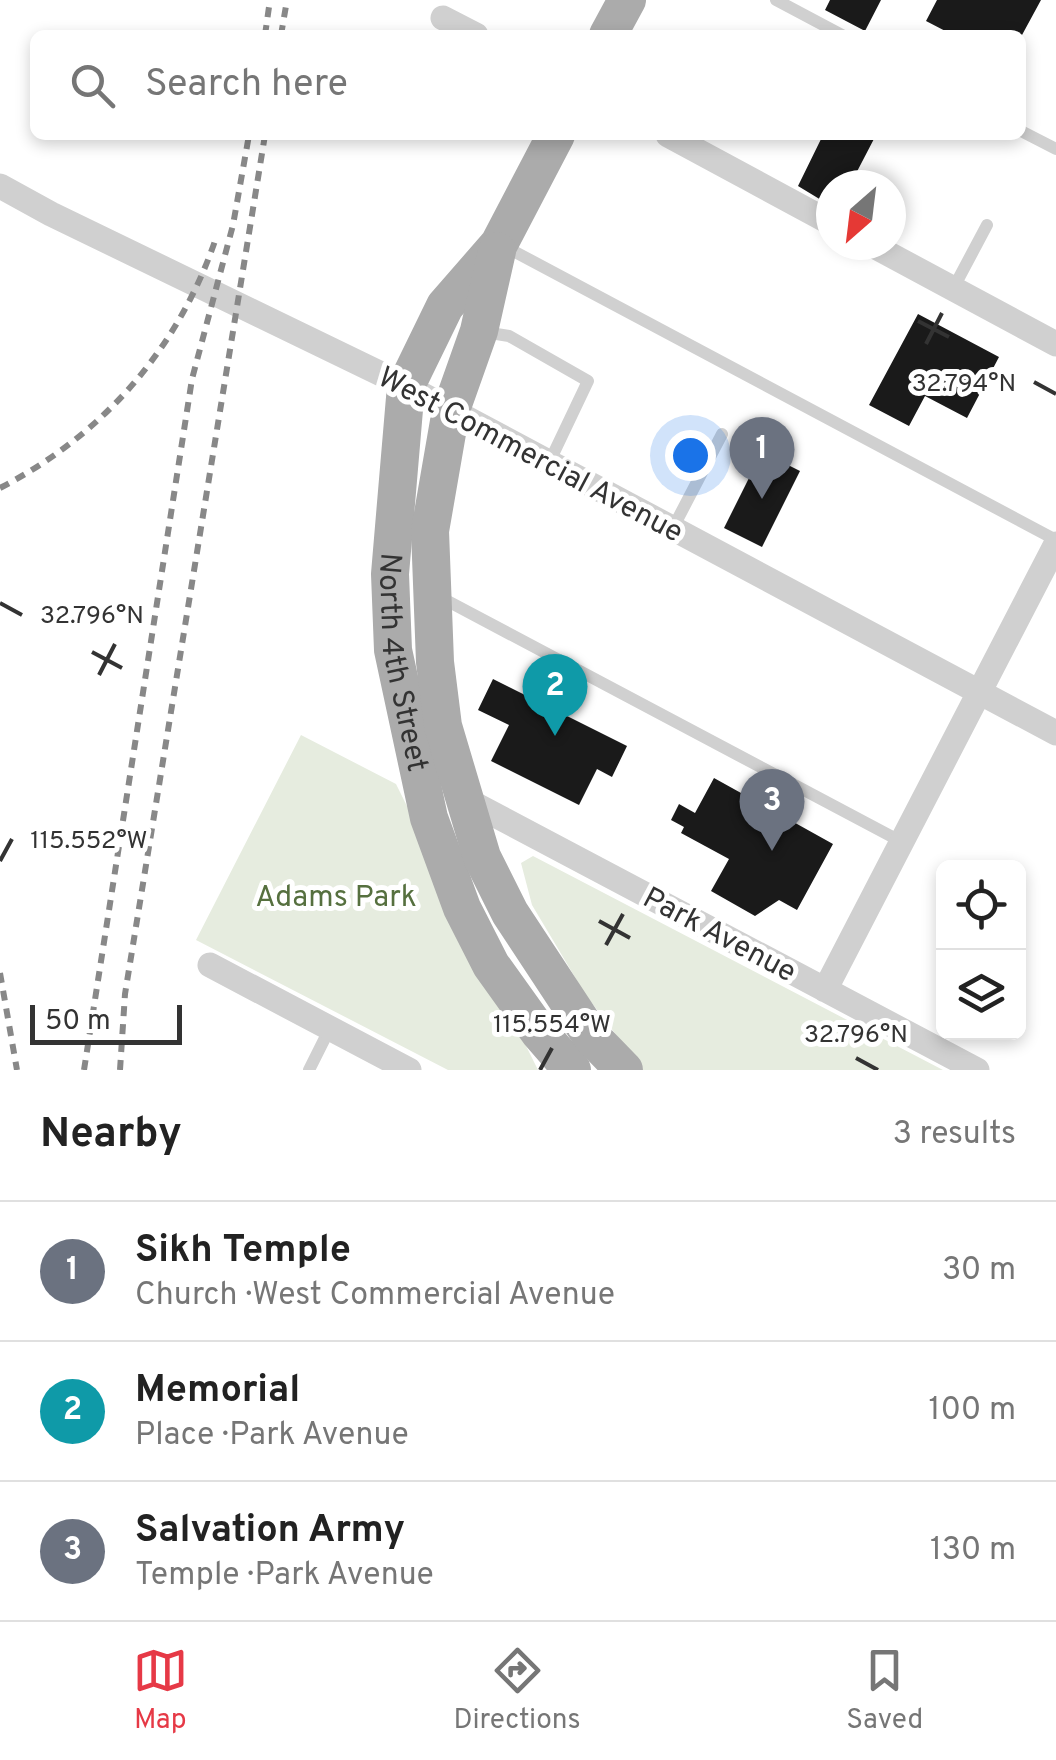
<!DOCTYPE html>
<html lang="en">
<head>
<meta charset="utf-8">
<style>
  :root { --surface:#fff; --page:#f6f6f6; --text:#222; --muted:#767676; --line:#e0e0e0; --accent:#e63946 }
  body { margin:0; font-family:Overpass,sans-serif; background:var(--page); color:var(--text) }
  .controls { position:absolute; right:30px; bottom:30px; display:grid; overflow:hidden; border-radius:15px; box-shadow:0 5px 15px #0003 }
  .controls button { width:90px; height:90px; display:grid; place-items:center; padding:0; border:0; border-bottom:2px solid var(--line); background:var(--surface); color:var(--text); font:50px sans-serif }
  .compass { position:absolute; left:816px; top:170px; width:90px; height:90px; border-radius:50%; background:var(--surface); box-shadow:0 5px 15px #0003; rotate:208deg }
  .scale { position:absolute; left:30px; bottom:25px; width:152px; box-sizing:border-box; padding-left:10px; border:5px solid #333; border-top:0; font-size:28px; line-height:35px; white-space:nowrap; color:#333; -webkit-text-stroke:8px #fff; paint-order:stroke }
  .you { position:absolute; left:690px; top:455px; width:35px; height:35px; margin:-25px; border:8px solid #fff; border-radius:50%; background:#1a73e8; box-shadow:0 0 0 15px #1a73e833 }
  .badge { display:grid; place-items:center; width:65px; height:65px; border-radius:50%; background:var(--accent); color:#fff; font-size:32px; font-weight:700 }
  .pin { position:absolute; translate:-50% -82px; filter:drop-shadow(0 2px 5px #0008) }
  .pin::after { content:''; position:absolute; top:52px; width:35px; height:30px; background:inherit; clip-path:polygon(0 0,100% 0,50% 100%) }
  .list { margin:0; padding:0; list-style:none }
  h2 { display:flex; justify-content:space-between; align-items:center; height:130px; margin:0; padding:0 40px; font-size:42px }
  h2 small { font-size:32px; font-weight:400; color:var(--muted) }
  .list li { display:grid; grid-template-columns:65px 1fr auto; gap:30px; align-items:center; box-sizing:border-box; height:140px; padding:0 40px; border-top:2px solid var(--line) }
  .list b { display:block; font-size:38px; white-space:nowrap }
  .list p { margin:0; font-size:32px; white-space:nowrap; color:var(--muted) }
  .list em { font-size:32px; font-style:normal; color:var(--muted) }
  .icon { flex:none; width:55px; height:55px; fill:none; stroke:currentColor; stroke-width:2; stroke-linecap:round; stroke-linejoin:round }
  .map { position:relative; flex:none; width:1056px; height:1070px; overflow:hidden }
  .search { position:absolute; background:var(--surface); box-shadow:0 5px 15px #0003; left:30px; right:30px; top:30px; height:110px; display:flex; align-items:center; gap:25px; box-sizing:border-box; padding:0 35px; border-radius:15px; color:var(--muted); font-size:38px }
  .sheet { height:550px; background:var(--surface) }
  nav { display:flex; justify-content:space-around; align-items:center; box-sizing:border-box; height:140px; border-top:2px solid var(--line); background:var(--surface); font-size:28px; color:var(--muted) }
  nav a { display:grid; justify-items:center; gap:5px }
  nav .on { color:var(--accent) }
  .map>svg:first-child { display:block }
  .green { fill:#e6ecdf }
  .building { fill:#1a1a1a }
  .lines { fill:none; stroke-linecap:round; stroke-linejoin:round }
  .service { stroke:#d0d0d0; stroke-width:12 }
  .minor { stroke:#d0d0d0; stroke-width:25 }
  .primary { stroke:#ababab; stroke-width:38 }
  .rail { stroke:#888; stroke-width:6; stroke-dasharray:10 8; stroke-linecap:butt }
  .ticks { fill:none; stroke:#333; stroke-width:4 }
  .labels { text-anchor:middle; stroke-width:10; stroke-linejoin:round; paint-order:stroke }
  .street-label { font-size:30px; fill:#333; stroke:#fff }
  .park-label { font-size:30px; fill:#56703f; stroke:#fff }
  .ticks-label { font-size:25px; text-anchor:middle; fill:#333; stroke:#fff; stroke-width:10; stroke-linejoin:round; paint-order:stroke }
</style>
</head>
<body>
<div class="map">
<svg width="1056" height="1070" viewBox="0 0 1056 1070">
  <rect width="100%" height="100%" fill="#fff"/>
  <path class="green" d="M301,735l95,49 142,286h-90l-252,-130z
    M533,856l410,214h-300l-58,-76 -53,-89 -11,-42z"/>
  <path class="building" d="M830,0h51l-16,31 -40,-21z
    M937,0h104l-19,35h-69l-27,-14z
    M823,135h53l-26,50h-19v21l-33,-20z
    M918,314l81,43 -32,61 -42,-22 -16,30 -40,-21z
    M762,452l38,19 -38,76 -38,-19z
    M493,679l134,67 -15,31 -15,-8 -18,36 -88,-44 18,-36 -31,-15z
    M714,778l119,66 -36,66 -18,-10 -24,16 -44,-25 18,-32 -48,-26 3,-6 -13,-7 8,-16 16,9z"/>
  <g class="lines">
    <path class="service" d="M776,0l66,35
      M1021,131l35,18
      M502,245l554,295
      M953,289l34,-64
      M484,332l25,4 79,45 -39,82
      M673,528l49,-94
      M440,597l462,245
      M309,1070l21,-42"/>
    <path class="minor" d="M443,18l33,17
      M668,135l163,88
      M0,186l51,28 355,172 650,347
      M872,245l184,99
      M463,798l514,272
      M210,965l199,105
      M825,990l231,-446"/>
    <g class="primary">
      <path d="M608,35l19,-35"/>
      <path id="s1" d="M556,135l-57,109 -54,62 -39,80 -16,188 3,76 36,168 33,90 29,57 48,67 33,38"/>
      <path d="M497,251l-18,80 -28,79 -21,121 5,131 8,64 39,131 28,56 81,123 33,34"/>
    </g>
    <path class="rail" d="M265,35l5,-35
      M281,35l6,-35
      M0,488c103,-53 179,-140 216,-250
      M0,973l17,97
      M84,1070l108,-691 41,-154 16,-90
      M120,1070l5,-76 140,-859"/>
  </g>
  <path class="ticks" d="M918,321l31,16M926,344l16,-31M1034,382l22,12M0,603l22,12M92,652l30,16M99,675l16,-31M0,861l12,-22M599,921l31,17M606,945l17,-31M856,1058l22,12M540,1070l12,-22"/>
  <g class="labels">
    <g class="street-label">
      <text transform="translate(531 454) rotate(28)" y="10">West Commercial Avenue</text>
      <text dy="10" stroke="none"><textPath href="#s1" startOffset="572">North 4th Street</textPath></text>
      <text transform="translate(720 934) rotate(28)" y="10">Park Avenue</text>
    </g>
    <g class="park-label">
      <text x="336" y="906">Adams Park</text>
    </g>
  </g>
  <g class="ticks-label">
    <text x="964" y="391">32.794°N</text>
    <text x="92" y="623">32.796°N</text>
    <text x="89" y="848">115.552°W</text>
    <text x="552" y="1032">115.554°W</text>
    <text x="856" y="1042">32.796°N</text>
  </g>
</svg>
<div class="controls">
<button><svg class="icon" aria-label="locate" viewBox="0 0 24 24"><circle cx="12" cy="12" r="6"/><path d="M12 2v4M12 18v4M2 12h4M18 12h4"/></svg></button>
<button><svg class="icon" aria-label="layers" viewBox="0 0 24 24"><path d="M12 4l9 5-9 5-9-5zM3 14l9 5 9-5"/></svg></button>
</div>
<svg class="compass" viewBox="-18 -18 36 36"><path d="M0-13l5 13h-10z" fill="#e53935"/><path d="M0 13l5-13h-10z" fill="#767676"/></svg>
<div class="scale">50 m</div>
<div class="you"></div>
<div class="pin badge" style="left:762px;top:499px;background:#6b7280">1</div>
<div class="pin badge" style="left:555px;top:736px;background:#0f9aa8">2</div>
<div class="pin badge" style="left:772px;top:851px;background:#6b7280">3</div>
<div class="search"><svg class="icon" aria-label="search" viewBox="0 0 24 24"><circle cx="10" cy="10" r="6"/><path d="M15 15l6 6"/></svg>Search here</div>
</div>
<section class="sheet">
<h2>Nearby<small>3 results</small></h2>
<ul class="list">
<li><span class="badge" style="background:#6b7280">1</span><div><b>Sikh Temple</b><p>Church · West Commercial Avenue</p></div><em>30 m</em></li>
<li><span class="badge" style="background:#0f9aa8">2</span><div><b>Memorial</b><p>Place · Park Avenue</p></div><em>100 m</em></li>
<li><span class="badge" style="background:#6b7280">3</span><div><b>Salvation Army</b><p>Temple · Park Avenue</p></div><em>130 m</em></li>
</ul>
</section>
<nav>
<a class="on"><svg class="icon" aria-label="map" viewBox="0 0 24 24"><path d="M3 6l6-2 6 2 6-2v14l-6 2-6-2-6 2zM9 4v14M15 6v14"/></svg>Map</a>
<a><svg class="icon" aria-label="directions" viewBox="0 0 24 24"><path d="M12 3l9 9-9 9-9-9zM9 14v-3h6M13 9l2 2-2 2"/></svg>Directions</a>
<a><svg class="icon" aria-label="saved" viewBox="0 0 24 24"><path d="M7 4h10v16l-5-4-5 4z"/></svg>Saved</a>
</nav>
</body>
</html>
